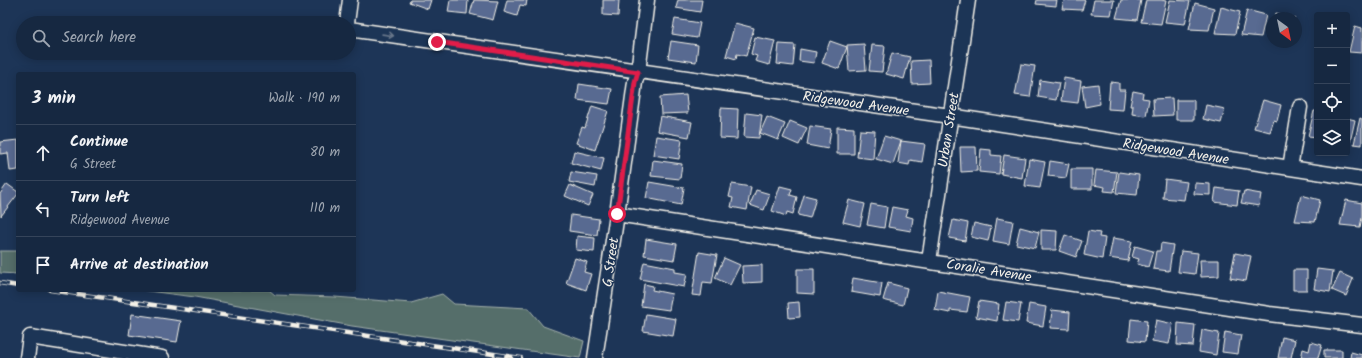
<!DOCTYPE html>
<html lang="en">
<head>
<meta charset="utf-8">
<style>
  :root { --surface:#162841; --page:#1f3048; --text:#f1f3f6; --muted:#9ea6b1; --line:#35445a }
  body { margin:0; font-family:Kalam,sans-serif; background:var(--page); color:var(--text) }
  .controls { position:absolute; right:12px; top:12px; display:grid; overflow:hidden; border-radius:4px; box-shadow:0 2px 10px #0003 }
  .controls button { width:36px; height:36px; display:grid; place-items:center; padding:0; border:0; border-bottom:1px solid var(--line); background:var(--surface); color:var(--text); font:20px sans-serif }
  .compass { position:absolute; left:1266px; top:12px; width:36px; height:36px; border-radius:50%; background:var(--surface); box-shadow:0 2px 10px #0003; rotate:147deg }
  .stop { position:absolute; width:12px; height:12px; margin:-9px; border:3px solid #e11d48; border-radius:50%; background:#fff }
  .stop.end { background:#e11d48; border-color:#fff; box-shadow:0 1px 4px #0008 }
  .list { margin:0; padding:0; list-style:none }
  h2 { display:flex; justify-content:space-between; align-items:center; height:52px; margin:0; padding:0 16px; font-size:17px }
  h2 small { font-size:13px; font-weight:400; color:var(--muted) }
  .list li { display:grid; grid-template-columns:26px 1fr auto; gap:12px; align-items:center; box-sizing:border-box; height:56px; padding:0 16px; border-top:1px solid var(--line) }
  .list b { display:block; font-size:15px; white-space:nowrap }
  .list p { margin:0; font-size:13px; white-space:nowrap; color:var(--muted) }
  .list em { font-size:13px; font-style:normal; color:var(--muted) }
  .icon { flex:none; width:22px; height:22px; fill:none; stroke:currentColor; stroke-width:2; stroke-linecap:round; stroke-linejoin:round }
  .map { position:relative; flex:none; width:1362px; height:358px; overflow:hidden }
  .search { position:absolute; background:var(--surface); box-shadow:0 2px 10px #0003; left:16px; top:16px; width:340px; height:44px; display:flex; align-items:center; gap:10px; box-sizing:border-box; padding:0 14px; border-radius:22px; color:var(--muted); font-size:15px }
  .panel { position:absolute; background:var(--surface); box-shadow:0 2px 10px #0003; left:16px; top:72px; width:340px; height:220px; border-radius:4px }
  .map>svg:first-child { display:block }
  .green { fill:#556e6b; stroke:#a4b0aa }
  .building { fill:#586a91; stroke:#f4f1e8 }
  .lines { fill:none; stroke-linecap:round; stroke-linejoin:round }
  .minor-casing { stroke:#f4f1e8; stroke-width:17 }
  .minor { stroke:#1d3557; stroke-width:14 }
  .rail-casing { stroke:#f4f1e8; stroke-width:4.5 }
  .rail { stroke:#1d3557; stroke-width:3; stroke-dasharray:9; stroke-linecap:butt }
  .oneway { stroke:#68778a }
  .route { stroke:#e11d48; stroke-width:5 }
  .labels { text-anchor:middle; stroke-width:3; stroke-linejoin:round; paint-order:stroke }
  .street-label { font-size:14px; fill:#f4f1e8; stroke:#1d3557 }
</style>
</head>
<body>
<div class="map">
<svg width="1362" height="358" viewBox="0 0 1362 358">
  <rect width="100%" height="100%" fill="#1d3557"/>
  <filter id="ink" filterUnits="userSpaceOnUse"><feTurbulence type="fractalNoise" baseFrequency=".025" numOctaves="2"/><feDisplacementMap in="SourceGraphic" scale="8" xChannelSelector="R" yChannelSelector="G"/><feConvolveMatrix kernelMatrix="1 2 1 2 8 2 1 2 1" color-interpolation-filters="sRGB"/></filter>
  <g filter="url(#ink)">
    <path class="green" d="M0,251h18v23l-18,-1z
      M140,290h129l6,5 60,2 76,6 31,-9 12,10 74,4 15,18 41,15 -4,17 -228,-32 -157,-29z"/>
    <path class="building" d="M410,0h21l-3,9 -19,-7z
      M450,0h18l-1,14 -19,-2z
      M474,0l24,1 -5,19 -23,-6z
      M507,0h20l-1,6 -6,-1 -3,11 -13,-4z
      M603,0h16l-1,16 -15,-1z
      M678,0h24l-2,12 -24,-4z
      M1037,0h20l-1,6 -20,-2z
      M1064,0h21l-3,10 -20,-1z
      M1094,0h20l-3,15 -20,-1z
      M1121,0h20l-4,20 -21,-2z
      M1146,0h15l5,1 -5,23 -20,-2z
      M1170,0l20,1 -5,23 -20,-2z
      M1195,3l19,5 -5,22 -20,-1z
      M1221,7l19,5 -5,22 -20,-1z
      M1247,10l19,5 -5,22 -20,-2z
      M1276,13l19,5h-21z
      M675,19l25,4 -3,15 -25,-4z
      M735,23l19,5 -8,28 -9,-2 -1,5 -10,-3z
      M1355,26l7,2v25l-13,-1z
      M755,37l20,4 -6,24 -14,-4 2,-5 -6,-2z
      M671,41l27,4 -2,17 -28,-4z
      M830,41l17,6 -8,22 -17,-6z
      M779,44l16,1 -2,21 -16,-2z
      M864,44l2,26 -17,1 -2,-26z
      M872,45l13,1 -3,26 -13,-1z
      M800,49l16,3 -2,11 -15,-2z
      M892,53l18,4 -6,22 -18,-5z
      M929,60l1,23 -18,1 -1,-23z
      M1021,64l14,2 -5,31 -15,-2z
      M1064,78l17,3 -3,22 -17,-2z
      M1040,80l19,3 -3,17 -18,-3z
      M1110,82l9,1v7h6l-2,20 -15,-1z
      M579,84l33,5 -3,15 -32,-4z
      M1098,84l2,20 -15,3 -3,-21z
      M1133,91l10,2 -1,5 7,1 -3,17 -14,-2 1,-8h-3z
      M686,95l2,18 -27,1 -1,-17z
      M1172,98l1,17 -19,1 -1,-17z
      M1176,100h18v20h-18z
      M1263,100l18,5 -4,16 -3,-1 -4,12 -16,-4z
      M1206,105l19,4 -4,14 -18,-4z
      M592,106l16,5 -13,39 -19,-7 6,-16 3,1z
      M721,108l17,1 -1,30 -17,-1z
      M1314,111h3v26l-9,-1z
      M746,113l16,2 -3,23 -15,-1z
      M660,116l32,6 -3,15 -32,-6z
      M767,117l18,7 -7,16 -18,-7z
      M1347,118l8,2 -5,22h-3z
      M1360,118l2,1v26l-8,-1z
      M790,121l17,7 -8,17 -16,-7z
      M810,126l21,3 -3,20 -21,-4z
      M837,127l17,1v26h-17z
      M860,130l15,1 -2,28 -16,-2z
      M656,136l26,4 -3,19 -26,-4z
      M884,136l17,5 -8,23 -17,-5z
      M18,140v30l-8,1 -2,-18 -8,1v-12z
      M901,141l24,3 -3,18 -12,-2 -1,5 -11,-2z
      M960,147h16l1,24 -16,1z
      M981,149l10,1v5l10,1 -2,18 -20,-2z
      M574,151l30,7 -3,13 -30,-8z
      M1004,155l21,3 -3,20 -21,-4z
      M1029,159l16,3 -5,26 -15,-2z
      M653,160l29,4 -2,15 -29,-3z
      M1050,161l19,3 -3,14 -18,-2z
      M1071,169h21v20h-21z
      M1096,170l21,2 -3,20 -10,-1 1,-4 -11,-2z
      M571,172l26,4 -2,11 -26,-5z
      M1119,172l20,3 -2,20 -21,-2z
      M1165,179l22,3 -3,18 -21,-2z
      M649,182l35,6 -3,17 -35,-7z
      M1195,183l15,1v11l-16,-1z
      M7,184l11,8v2l-17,22 -1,-22z
      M732,184l19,3 -4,23 -16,-3 2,-9 -4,-1z
      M570,185l23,10 -5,11 -23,-10z
      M780,186l12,3 -2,6 7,2 -4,17 -6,-2 -1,4 -14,-5z
      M1216,188l23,3 -2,14 -23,-3z
      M756,190l14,4 -6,16 -14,-5z
      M1244,191l17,3 -2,12 -18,-3z
      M804,195l12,3 -6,20 -12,-3z
      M1301,195l19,5 -5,22 -20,-1z
      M849,200l16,4 -5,22 -17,-4z
      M1346,200l16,3v15l-2,9 -20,-2z
      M871,204l16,3 -3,21 -17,-3z
      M892,207l16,3 -2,6 7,2 -2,13 -23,-4z
      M571,215l28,4 -2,16 -28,-4z
      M997,218l16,3 -4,23 -16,-3z
      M953,220l15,3 -3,18 -16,-3z
      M974,223l17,4 -3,14 -17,-4z
      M1020,227l19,5 -4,16 -19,-4z
      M1041,230l16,1 -1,19h-15z
      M1088,231l12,2 -1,4 6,1 -3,21 -18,-4z
      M1065,235l17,6 -6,16 -17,-6z
      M577,236l18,2 -1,14 -18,-2z
      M1113,238l19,3 -4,20 -19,-3z
      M646,239l31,5 -3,16 -30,-5z
      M1161,243l12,2 -4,26 -16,-2 3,-18h4z
      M1135,246l18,5 -5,16 -11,-3 2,-5 -7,-2z
      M1181,251l17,2 -3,21 -17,-2z
      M699,252l18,3 -5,28 -9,-1 -2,14 -9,-1z
      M1235,253l16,3 -5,25 -16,-3z
      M575,258l12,4 -3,10 7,2 -5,16 -20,-7z
      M724,258l16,7 -10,20 -15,-7z
      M1200,260h19v16l-18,1z
      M644,262l31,6v4l12,2 -3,13 -44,-8z
      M762,265v17l-19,1 -1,-17z
      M797,269h17v25l-17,-1z
      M1317,269l16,2 -3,21 -16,-3z
      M1293,270h14v20h-14z
      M1340,273l13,6 -7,17 -14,-6z
      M853,278l29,5 -2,14 -29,-5z
      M888,283l19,5 -4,17 -20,-5z
      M644,284l9,2 -1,4 20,4 -3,16 -28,-4z
      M938,291l32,6 -3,15 -17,-2v3l-15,-3z
      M979,301l20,3 -2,17 -21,-4z
      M799,302l1,15 -11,1 -1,-15z
      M1006,302l15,2 -3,18 -15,-2z
      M1029,304l17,3 -3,19 -17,-3z
      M1052,310l18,2 -1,17 -19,-1z
      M132,314l49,7 -4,21 -48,-7z
      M646,314l30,5 -3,17 -30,-5z
      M1131,319l16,2 -2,21 -16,-2z
      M1156,320l17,4 -4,20 -17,-3z
      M1178,323l17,2 -2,21 -16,-1z
      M1202,330l17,3 -3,22 -17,-3z
      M1225,332l16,3 -3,19 -16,-2z
      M1282,337l13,3 -4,18h-13z
      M1311,342l11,3 -4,13h-17l2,-9 6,2z
      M1324,350h18v8h-18z
      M1351,352l11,3v3h-12z"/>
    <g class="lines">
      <g class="minor-casing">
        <path id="minor" d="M347,23l3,-23
          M349,29l601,87 412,63
          M1290,168l10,-61
          M617,214l652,100 93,11
          M929,261l39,-261
          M27,358l3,-21 132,21
          M595,358l22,-144 18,-132 3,-10 9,-72"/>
      </g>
      <use href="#minor" class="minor"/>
      <g class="rail-casing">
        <path id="rail" d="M0,283l18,3
          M50,290l471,68"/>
      </g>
      <use href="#rail" class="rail"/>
    </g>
    <defs><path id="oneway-shaft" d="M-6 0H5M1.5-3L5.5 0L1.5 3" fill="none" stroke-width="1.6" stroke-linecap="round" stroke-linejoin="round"/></defs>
    <use class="oneway" href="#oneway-shaft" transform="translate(388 35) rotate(8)"/>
  </g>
  <g class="lines" filter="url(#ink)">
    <path class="route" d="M437,42l201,30 -3,10 -18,132"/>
  </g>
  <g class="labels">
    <g class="street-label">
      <text transform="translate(856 103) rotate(8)" y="5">Ridgewood Avenue</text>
      <text transform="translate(948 130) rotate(-81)" y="5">Urban Street</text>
      <text transform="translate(1176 151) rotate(9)" y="5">Ridgewood Avenue</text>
      <text transform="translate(610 262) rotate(-82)" y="5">G Street</text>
      <text transform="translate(989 270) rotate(9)" y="5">Coralie Avenue</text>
    </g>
  </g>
</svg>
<div class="controls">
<button>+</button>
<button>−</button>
<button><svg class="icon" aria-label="locate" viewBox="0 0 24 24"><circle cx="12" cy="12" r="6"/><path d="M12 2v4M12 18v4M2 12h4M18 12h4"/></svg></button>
<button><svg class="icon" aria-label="layers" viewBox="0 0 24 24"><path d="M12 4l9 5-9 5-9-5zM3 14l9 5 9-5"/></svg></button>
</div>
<svg class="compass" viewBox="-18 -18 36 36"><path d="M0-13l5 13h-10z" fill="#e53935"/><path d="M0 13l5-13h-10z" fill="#9ea6b1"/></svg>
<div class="stop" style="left:617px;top:214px"></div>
<div class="stop end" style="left:437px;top:42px"></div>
<div class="search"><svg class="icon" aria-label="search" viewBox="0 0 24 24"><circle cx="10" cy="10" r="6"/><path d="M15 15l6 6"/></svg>Search here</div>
<section class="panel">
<h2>3 min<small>Walk · 190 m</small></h2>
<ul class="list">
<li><svg class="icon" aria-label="ahead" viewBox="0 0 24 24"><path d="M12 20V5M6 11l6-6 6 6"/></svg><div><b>Continue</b><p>G Street</p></div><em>80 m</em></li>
<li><svg class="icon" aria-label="left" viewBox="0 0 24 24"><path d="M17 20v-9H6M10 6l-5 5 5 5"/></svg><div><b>Turn left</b><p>Ridgewood Avenue</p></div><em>110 m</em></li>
<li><svg class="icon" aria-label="arrive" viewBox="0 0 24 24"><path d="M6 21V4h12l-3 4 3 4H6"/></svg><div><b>Arrive at destination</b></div></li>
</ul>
</section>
</div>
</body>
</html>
